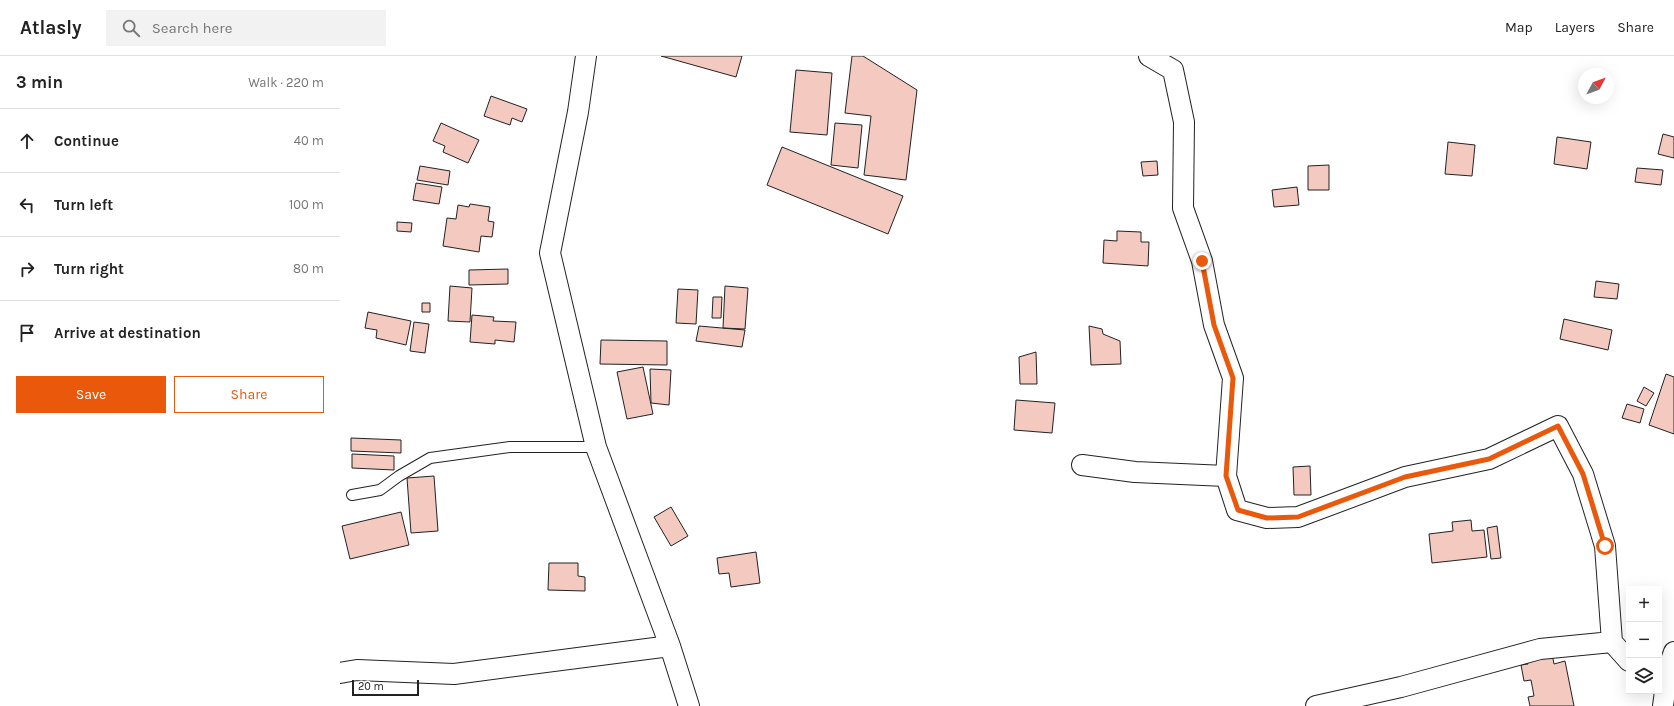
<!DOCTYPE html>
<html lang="en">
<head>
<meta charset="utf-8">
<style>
  :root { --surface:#fff; --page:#f2f2f2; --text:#222; --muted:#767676; --line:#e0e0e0; --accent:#ea580c }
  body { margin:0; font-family:Karla,sans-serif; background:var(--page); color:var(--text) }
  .controls { position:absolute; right:12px; bottom:12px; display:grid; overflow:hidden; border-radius:0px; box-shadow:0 4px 16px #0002 }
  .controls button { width:36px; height:36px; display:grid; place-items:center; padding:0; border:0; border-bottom:1px solid var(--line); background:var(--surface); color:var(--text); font:20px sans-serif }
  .compass { position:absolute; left:1238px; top:12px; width:36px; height:36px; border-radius:50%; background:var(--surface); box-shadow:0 4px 16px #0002; rotate:49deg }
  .scale { position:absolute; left:12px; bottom:10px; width:67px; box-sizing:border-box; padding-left:4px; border:2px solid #222; border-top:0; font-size:11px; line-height:14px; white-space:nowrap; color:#222; -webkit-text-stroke:3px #fff; paint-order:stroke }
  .stop { position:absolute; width:12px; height:12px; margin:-9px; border:3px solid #ea580c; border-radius:50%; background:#fff }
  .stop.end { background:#ea580c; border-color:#fff; box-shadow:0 1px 4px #0008 }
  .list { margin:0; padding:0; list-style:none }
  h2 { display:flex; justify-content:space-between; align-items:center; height:52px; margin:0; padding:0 16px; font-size:17px }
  h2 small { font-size:13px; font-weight:400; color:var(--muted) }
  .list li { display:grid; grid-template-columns:26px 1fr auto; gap:12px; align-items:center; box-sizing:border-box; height:64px; padding:0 16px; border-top:1px solid var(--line) }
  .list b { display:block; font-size:15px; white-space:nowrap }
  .list em { font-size:13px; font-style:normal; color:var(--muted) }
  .actions { display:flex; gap:8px; padding:12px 16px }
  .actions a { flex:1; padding:9px 0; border:1px solid var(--accent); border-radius:0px; text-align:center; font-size:14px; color:var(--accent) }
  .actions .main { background:var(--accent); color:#fff }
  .icon { flex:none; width:22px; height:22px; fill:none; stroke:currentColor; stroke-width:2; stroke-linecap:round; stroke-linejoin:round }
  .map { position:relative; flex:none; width:1334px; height:650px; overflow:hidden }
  header { display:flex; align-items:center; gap:24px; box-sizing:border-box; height:56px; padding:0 20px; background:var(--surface); border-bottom:1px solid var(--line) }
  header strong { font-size:19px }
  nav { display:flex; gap:22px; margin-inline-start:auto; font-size:14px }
  .search { width:280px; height:36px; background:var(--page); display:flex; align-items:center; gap:10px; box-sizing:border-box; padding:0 14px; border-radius:0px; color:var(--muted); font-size:15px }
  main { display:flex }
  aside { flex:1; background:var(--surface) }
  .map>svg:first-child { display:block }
  .building { fill:#f3c9c0; stroke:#222 }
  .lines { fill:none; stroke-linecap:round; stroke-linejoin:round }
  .lane-casing { stroke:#222; stroke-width:12 }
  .street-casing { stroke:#222; stroke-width:22 }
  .lane { stroke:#fff; stroke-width:10 }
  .street { stroke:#fff; stroke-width:20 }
  .route { stroke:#ea580c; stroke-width:5 }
</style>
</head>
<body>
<header>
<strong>Atlasly</strong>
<div class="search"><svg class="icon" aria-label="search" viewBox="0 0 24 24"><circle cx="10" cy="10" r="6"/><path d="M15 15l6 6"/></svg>Search here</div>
<nav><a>Map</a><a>Layers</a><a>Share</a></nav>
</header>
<main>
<aside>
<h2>3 min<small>Walk · 220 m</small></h2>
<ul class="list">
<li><svg class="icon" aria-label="ahead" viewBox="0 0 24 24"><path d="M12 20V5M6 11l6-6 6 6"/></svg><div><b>Continue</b></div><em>40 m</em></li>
<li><svg class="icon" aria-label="left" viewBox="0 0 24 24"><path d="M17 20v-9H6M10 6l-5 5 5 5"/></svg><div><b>Turn left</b></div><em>100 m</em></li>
<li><svg class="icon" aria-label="right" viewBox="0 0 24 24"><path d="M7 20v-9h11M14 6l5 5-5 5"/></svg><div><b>Turn right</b></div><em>80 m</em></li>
<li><svg class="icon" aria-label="arrive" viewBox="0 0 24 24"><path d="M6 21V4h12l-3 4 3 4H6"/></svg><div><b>Arrive at destination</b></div></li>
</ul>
<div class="actions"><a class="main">Save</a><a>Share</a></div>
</aside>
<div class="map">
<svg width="1334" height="650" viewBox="0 0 1334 650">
  <rect width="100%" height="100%" fill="#fff"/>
  <path class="building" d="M321,0h81l-6,21z
    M512,0h11l54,34 -11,90 -42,-5 7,-59 -26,-3z
    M456,14l36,3 -5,62 -37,-3z
    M151,40l36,13 -5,13 -10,-4 -2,7 -26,-9z
    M101,67l38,17 -11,23 -25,-11 2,-6 -12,-5z
    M495,67l27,2 -4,43 -27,-3z
    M1323,78l11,3v21l-16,-4z
    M1217,81l34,5 -4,27 -33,-5z
    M1108,86l27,3 -3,31 -27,-2z
    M442,91l121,49 -15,38 -121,-49z
    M817,105l1,14 -15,1 -2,-14z
    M989,109v25h-21v-24z
    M80,110l30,5 -2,14 -31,-5z
    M1297,112l26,2 -2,15 -26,-3z
    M76,127l26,4 -3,17 -26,-4z
    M957,131l2,18 -25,2 -2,-17z
    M130,148l20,3 -2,14 6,1 -2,15 -11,-1 -2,16 -36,-6 4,-28 9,1 2,-14 11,2z
    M57,166l15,1 -1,9 -14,-1z
    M777,175l24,1v10h8l-1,24 -45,-3 1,-23 13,1z
    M168,213v15l-39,1v-15z
    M1256,225l23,3 -2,15 -23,-2z
    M110,230l22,2 -2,34 -22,-1z
    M385,230l23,2 -3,41 -22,-1z
    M338,233l20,1 -2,34 -20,-1z
    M373,241h9l-1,21h-9z
    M82,247h8v9h-8z
    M28,256l43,9 -5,24 -30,-7 1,-8 -12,-2z
    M132,259l22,2 -1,4 23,1 -2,20 -19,-2v4l-25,-2z
    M1224,263l48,11 -4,20 -48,-11z
    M74,266l15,2 -4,29 -15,-2z
    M359,270l46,4 -3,17 -46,-6z
    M749,270l13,3 1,5 17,7 1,23 -30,1z
    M261,284l66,1v24l-67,-1z
    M696,296l1,32h-17l-1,-27z
    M303,311l10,47 -26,5 -10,-47z
    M310,313l21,1 -2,35 -18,-2z
    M1326,318l8,3v57l-25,-9z
    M1304,331l10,6 -8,13 -9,-5z
    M676,344l39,3 -3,30 -38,-3z
    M1287,348l17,5 -4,14 -18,-5z
    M11,382l50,2v13l-50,-2z
    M12,398l42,2v14l-42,-2z
    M970,410l1,29h-17l-1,-28z
    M94,420l4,55 -27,2 -4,-55z
    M331,451l17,29 -17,10 -17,-29z
    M61,456l8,33 -59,14 -8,-33z
    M1131,464l1,11 12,-1 3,27 -55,6 -3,-29 24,-3 -1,-9z
    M1157,470l4,32 -10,1 -4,-31z
    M416,496l4,31 -29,4 -2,-14 -10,1 -2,-16z
    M209,507h29v13l7,1v14l-37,-1z
    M1212,598l2,10 11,-3 9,45h-44l-2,-9 6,-1 -3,-16 -7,1 -3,-16 7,-1 -1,-5z"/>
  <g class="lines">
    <g class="lane-casing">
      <path id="lane" d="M12,439l28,-5 19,-14 31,-18 80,-11h86"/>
    </g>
    <g class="street-casing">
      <path id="street" d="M246,0l-8,56 -28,141 46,194 74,199 19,60
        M809,0l24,14 11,52 -1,86 19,53 12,64 19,53 -7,98
        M742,409l53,7 91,4 11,34 30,8 31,-1 107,-40 84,-18 69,-33 25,48 22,72 7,96
        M0,617l17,-3 97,4 216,-28
        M976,650l85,-19 139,-38 72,-7 17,19
        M1323,650l5,-37 6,-17"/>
    </g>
    <use href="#lane" class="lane"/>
    <use href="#street" class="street"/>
  </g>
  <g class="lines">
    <path class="route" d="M862,205l12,64 19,53 -7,98 12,34 29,8 31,-1 107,-40 84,-18 69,-33 25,48 22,72"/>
  </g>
</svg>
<div class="controls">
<button>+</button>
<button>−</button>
<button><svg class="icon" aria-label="layers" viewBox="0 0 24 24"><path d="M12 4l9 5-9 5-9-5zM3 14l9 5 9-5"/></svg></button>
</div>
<svg class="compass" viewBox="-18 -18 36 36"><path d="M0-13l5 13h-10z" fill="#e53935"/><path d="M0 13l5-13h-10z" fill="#767676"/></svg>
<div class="scale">20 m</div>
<div class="stop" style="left:1265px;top:490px"></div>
<div class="stop end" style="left:862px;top:205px"></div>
</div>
</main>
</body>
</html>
